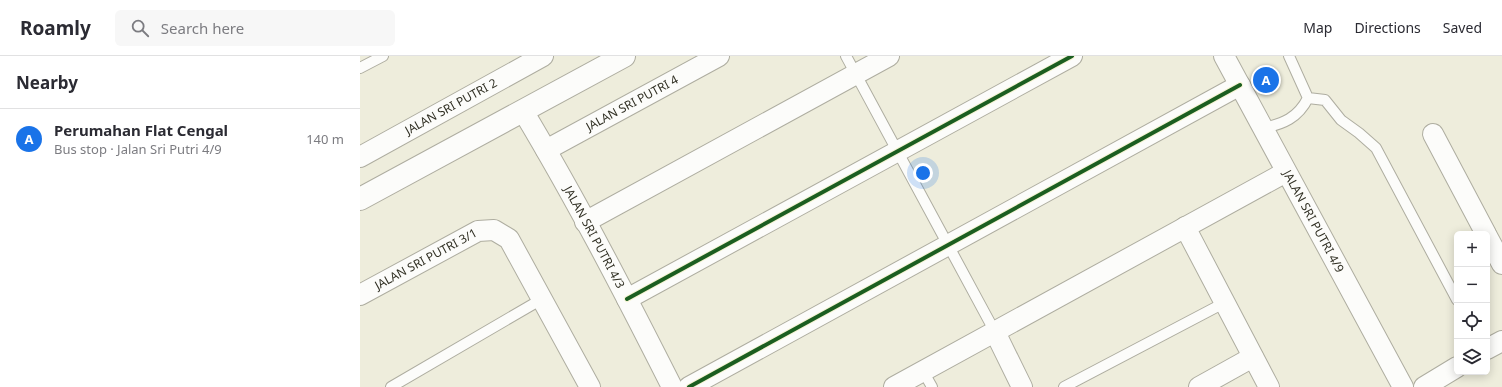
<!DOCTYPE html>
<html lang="en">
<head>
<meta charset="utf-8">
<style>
  :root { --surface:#fff; --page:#f7f7f7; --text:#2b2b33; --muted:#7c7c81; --line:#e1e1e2; --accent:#1a73e8 }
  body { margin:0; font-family:"Noto Sans",sans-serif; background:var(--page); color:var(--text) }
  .controls { position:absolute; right:12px; bottom:12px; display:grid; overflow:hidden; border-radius:6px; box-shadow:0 2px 10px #0003 }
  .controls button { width:36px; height:36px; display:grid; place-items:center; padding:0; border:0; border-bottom:1px solid var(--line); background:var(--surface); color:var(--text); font:20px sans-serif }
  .you { position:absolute; left:563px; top:117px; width:14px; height:14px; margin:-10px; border:3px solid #fff; border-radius:50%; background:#1a73e8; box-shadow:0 0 0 6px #1a73e833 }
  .badge { display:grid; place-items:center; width:26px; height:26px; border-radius:50%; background:var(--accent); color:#fff; font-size:13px; font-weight:700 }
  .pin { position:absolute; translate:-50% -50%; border:2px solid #fff; box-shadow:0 1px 4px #0006 }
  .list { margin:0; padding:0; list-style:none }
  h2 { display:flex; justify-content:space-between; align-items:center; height:52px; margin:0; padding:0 16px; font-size:17px }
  h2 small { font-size:13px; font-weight:400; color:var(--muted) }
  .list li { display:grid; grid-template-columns:26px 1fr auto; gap:12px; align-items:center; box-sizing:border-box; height:60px; padding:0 16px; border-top:1px solid var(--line) }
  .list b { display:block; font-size:15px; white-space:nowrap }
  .list p { margin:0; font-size:13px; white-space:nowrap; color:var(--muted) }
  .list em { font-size:13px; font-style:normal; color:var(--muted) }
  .icon { flex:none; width:22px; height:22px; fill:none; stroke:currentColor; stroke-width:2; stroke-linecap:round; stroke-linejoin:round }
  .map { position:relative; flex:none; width:1142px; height:331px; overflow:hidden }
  header { display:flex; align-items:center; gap:24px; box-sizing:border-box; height:56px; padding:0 20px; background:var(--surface); border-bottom:1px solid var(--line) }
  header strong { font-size:19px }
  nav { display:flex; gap:22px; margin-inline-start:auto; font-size:14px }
  .search { width:280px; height:36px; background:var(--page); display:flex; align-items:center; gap:10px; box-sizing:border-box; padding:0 14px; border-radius:6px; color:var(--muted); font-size:15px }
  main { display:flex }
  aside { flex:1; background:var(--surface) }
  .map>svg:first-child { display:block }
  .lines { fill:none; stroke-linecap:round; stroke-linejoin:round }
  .lane-casing { stroke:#aeada0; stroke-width:12 }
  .street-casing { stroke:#aeada0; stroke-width:22 }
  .secondary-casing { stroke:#aeada0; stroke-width:24 }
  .lane { stroke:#fcfcfa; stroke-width:10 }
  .street { stroke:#fcfcfa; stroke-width:20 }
  .secondary { stroke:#fcfcfa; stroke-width:22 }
  .cycleway-casing { stroke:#f6f4d4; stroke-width:6 }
  .cycleway { stroke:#1b5e20; stroke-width:4 }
  .labels { text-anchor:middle; stroke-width:4; stroke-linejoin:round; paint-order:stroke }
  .street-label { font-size:12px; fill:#313024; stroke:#f6f4d4 }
</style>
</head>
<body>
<header>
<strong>Roamly</strong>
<div class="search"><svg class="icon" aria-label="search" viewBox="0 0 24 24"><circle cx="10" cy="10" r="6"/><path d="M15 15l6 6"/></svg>Search here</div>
<nav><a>Map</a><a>Directions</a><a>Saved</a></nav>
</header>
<main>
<aside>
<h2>Nearby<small></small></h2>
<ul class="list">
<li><span class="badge">A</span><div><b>Perumahan Flat Cengal</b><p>Bus stop · Jalan Sri Putri 4/9</p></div><em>140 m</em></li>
</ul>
</aside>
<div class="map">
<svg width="1142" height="331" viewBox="0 0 1142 331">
  <rect width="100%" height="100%" fill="#eeeddc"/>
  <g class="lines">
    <g class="lane-casing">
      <path id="lane" d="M486,0l149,276
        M0,12l23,-12
        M948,42l17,2 16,20 18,13 17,15 81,152
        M903,72c20,-4 35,-10 45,-30l-19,-42
        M563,315l9,16
        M31,331l151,-88
        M704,331l160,-84"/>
    </g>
    <g class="street-casing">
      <g id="street">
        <path id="s1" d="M864,0l179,331"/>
        <path id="s2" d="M163,55c54,90 102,183 149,276"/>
        <path d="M1073,78l53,100"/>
        <path id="s3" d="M186,94l173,-94"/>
        <path id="s4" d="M0,101l183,-101"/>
        <path d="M225,166l304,-166"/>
        <path d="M825,171l84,160"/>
        <path d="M1127,180l15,28"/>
        <path id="s5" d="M0,239l118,-64 16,-1 15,9 81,148"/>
        <path d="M267,243l445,-243"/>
        <path d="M635,276l27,55"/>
        <path d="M1127,293l15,-8"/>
        <path d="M329,331l551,-302"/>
        <path d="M534,331l392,-215"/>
        <path d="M839,331l54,-30"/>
        <path d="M1064,331l33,-20"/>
      </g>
    </g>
    <g class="secondary-casing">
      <path id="secondary" d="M0,143l264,-143"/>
    </g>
    <use href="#lane" class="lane"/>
    <use href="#street" class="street"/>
    <use href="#secondary" class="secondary"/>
    <g class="cycleway-casing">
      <path id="cycleway" d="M267,243l445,-243
        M329,331l551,-302"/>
    </g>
    <use href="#cycleway" class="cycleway"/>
  </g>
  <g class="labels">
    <g class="street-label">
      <text dy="4" stroke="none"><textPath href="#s3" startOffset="98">JALAN SRI PUTRI 4</textPath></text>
      <text dy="4" stroke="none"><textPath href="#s4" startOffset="104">JALAN SRI PUTRI 2</textPath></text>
      <text dy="4" stroke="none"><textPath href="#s1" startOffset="188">JALAN SRI PUTRI 4/9</textPath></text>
      <text dy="4" stroke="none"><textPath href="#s2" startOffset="145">JALAN SRI PUTRI 4/3</textPath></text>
      <text dy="4" stroke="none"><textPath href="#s5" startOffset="75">JALAN SRI PUTRI 3/1</textPath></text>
    </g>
  </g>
</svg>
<div class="controls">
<button>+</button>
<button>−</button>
<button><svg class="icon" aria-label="locate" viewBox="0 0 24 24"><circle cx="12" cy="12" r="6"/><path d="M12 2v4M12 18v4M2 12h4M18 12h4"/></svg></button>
<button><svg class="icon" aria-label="layers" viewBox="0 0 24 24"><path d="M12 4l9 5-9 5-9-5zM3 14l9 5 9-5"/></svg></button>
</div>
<div class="you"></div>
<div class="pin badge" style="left:906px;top:24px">A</div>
</div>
</main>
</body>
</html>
